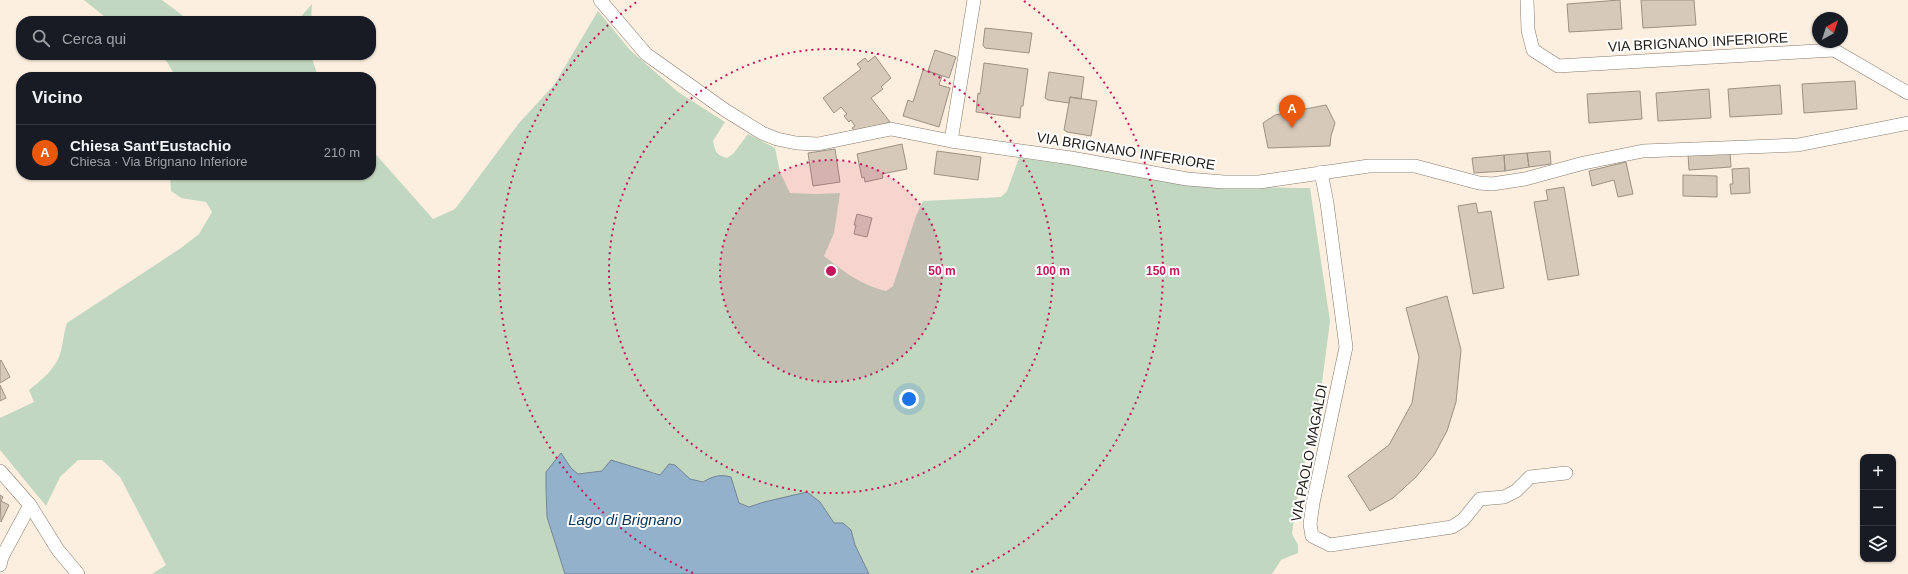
<!DOCTYPE html>
<html lang="it">
<head>
<meta charset="utf-8">
<style>
  :root { --surface:#171b24; --page:#242831; --text:#f1f3f6; --muted:#9ea1a6; --line:#363941; --accent:#ea580c }
  body { margin:0; font-family:Helvetica,sans-serif; background:var(--page); color:var(--text) }
  .controls { position:absolute; right:12px; bottom:12px; display:grid; overflow:hidden; border-radius:8px; box-shadow:0 1px 3px #0004 }
  .controls button { width:36px; height:36px; display:grid; place-items:center; padding:0; border:0; border-bottom:1px solid var(--line); background:var(--surface); color:var(--text); font:20px sans-serif }
  .compass { position:absolute; left:1812px; top:12px; width:36px; height:36px; border-radius:50%; background:var(--surface); box-shadow:0 1px 3px #0004; rotate:39deg }
  .you { position:absolute; left:909px; top:399px; width:14px; height:14px; margin:-10px; border:3px solid #fff; border-radius:50%; background:#1a73e8; box-shadow:0 0 0 6px #1a73e833 }
  .badge { display:grid; place-items:center; width:26px; height:26px; border-radius:50%; background:var(--accent); color:#fff; font-size:13px; font-weight:700 }
  .pin { position:absolute; translate:-50% -33px; filter:drop-shadow(0 1px 2px #0008) }
  .pin::after { content:''; position:absolute; top:21px; width:14px; height:12px; background:inherit; clip-path:polygon(0 0,100% 0,50% 100%) }
  .list { margin:0; padding:0; list-style:none }
  h2 { display:flex; justify-content:space-between; align-items:center; height:52px; margin:0; padding:0 16px; font-size:17px }
  h2 small { font-size:13px; font-weight:400; color:var(--muted) }
  .list li { display:grid; grid-template-columns:26px 1fr auto; gap:12px; align-items:center; box-sizing:border-box; height:56px; padding:0 16px; border-top:1px solid var(--line) }
  .list b { display:block; font-size:15px; white-space:nowrap }
  .list p { margin:0; font-size:13px; white-space:nowrap; color:var(--muted) }
  .list em { font-size:13px; font-style:normal; color:var(--muted) }
  .icon { flex:none; width:22px; height:22px; fill:none; stroke:currentColor; stroke-width:2; stroke-linecap:round; stroke-linejoin:round }
  .map { position:relative; flex:none; width:1908px; height:574px; overflow:hidden }
  .search { position:absolute; background:var(--surface); box-shadow:0 1px 3px #0004; left:16px; top:16px; width:360px; height:44px; display:flex; align-items:center; gap:10px; box-sizing:border-box; padding:0 14px; border-radius:16px; color:var(--muted); font-size:15px }
  .panel { position:absolute; background:var(--surface); box-shadow:0 1px 3px #0004; left:16px; top:72px; width:360px; height:108px; border-radius:16px }
  .map>svg:first-child { display:block }
  .green { fill:#c2d7bf }
  .water { fill:#94b1cc; stroke:#718495 }
  .building { fill:#d6c9ba; stroke:#9d9183 }
  .lines { fill:none; stroke-linecap:round; stroke-linejoin:round }
  .minor-casing { stroke:#867a6c; stroke-width:14 }
  .minor { stroke:#fff; stroke-width:13 }
  .ring { fill:none; stroke:#c2185b; stroke-width:2; stroke-dasharray:2 4 }
  .labels { text-anchor:middle; stroke-width:4; stroke-linejoin:round; paint-order:stroke }
  .street-label { font-size:14px; fill:#201c16; stroke:#fff }
  .water-label { font-size:15px; font-style:italic; fill:#033358; stroke:#fff }
  .centre { fill:#c2185b; stroke:#fff; stroke-width:2 }
  .ring-label { font-size:12px; text-anchor:middle; font-weight:bold; fill:#c2185b; stroke:#fff; stroke-width:4; stroke-linejoin:round; paint-order:stroke }
</style>
</head>
<body>
<div class="map">
<svg width="1908" height="574" viewBox="0 0 1908 574">
  <rect width="100%" height="100%" fill="#fdefe0"/>
  <path class="green" d="M84,0h78l28,21h-80z
    M312,4l-1,17h-14z
    M598,11l32,39 48,42 47,30 -12,19c2,10 3,14 14,17l6,-4 15,-20 27,14 5,24 10,21 26,1 24,-1 -6,40 -10,23c20,16 37,29 62,35l7,-5 23,-70 7,-15 78,-4 6,-6 12,-33c96,12 194,31 291,30l20,133 -8,62 -26,121 -4,30 6,11v8l-17,7 -9,14h-403l-14,-29 -4,-15 -17,-7 -14,-21h-56l-15,5 -10,-4 -8,-26c-11,-3 -18,-1 -28,5l-13,-3 -15,-14 -6,-1 -9,11 -7,-3 -51,-1 -24,3 -7,-6 -10,-15 -15,19v16l1,29 18,57h-413l14,-9 -46,-88 -18,-17h-24l-18,17 -14,29 -46,-56v-32l34,-16 -5,-12c11,-9 24,-19 30,-33 4,-10 4,-23 8,-34l114,-75 18,-14 13,-22 -6,-10 -25,-4 -10,-7 -1,-12 2,-4h199v-26l62,70 22,-10 64,-86 35,-38z
    M159,55h87l14,5 5,-5h46l6,19 8,3h-149l-9,-15z"/>
  <path class="water" d="M561,453l10,15 7,6 24,-3 9,-11 49,15 9,-11 6,1 15,14 13,3c10,-6 17,-8 28,-5l8,26 10,4 15,-5 43,-10 13,10 14,21h9l8,7 4,15 14,29h-304l-18,-57 -1,-30v-15z"/>
  <path class="building" d="M1620,0l2,29 -53,3 -2,-28z
    M1641,0h53l2,25 -53,3z
    M985,28l47,5 -3,20 -44,-5 -2,-3z
    M935,50l21,7 -7,21 -21,-7z
    M875,56l16,22 -10,9 2,2 -12,9 19,24 -34,11 -4,-5 3,-2 -4,-6 -2,2 -5,-6 3,-2 -6,-7 -7,6 -11,-15 38,-29 -4,-5 8,-6 3,4z
    M984,63l44,6 -5,37h-2l-1,12 -44,-6 2,-19 2,1z
    M923,70l19,6 -3,9 11,3 -11,39 -36,-11 5,-16 5,2z
    M1049,72l35,5 -3,22 -11,-2 -1,6 -21,-3 -3,-2z
    M1855,81l2,28 -53,4 -2,-29z
    M1780,85l2,29 -52,3 -2,-28z
    M1709,89l2,29 -53,3 -2,-28z
    M1640,91l2,28 -53,4 -2,-29z
    M1070,97l27,4 -6,35 -24,-4 -3,-2z
    M1326,105l9,18 -4,13 -1,10 -62,2 -5,-25 12,-8z
    M902,144l5,25 -25,5 1,4 -18,4 -1,-5 -2,1 -5,-24z
    M835,149l5,33 -27,4 -5,-33z
    M937,151l44,6 -3,23 -44,-6z
    M1550,151l1,13 -22,3 -2,-14z
    M1730,151l1,16 -42,3 -1,-16z
    M1527,153l2,14 -24,4 -1,-16z
    M1504,155l1,16 -31,2 -2,-15z
    M1626,162l7,32 -15,3 -4,-17 -22,6 -3,-15z
    M1749,168l1,25 -19,1 -1,-10h3l-1,-15z
    M1683,175l34,1v21l-34,-1z
    M1564,187l15,88 -31,5 -14,-78 14,-2 -2,-10z
    M1476,203l2,10 13,-2 13,77 -31,6 -15,-88z
    M857,214l15,4 -5,19 -13,-3 2,-9h-2z
    M1447,296l14,54 -5,52 -9,29 -13,24 -18,22 -23,21 -23,13 -22,-35 41,-31 23,-42 7,-46 -13,-49z
    M1,360l9,17 -10,6v-22z
    M0,385l6,13 -6,3z
    M0,495l3,2 -2,4 8,4 -8,17z"/>
  <g class="lines">
    <g class="minor-casing">
      <path id="minor" d="M600,0l46,54 79,56 37,23 15,6 19,4 22,1 73,-15 60,12 120,17 116,21 37,3h35l110,-16h46l64,17 13,1 33,-5 59,-16 59,-12 155,-6 110,-22
        M1527,0l1,30 5,20 25,16 276,-16 74,43
        M951,141l23,-141
        M1321,172l6,31 19,144 -33,156 -3,21 2,12 18,9 122,-18 11,-7 17,-21 24,-2 12,-6 14,-14 36,-4
        M0,471l30,34 28,45 20,24
        M0,565l2,-8 28,-52"/>
    </g>
    <use href="#minor" class="minor"/>
  </g>
  <circle cx="831" cy="271" r="111" fill="#c2185b" fill-opacity=".12"/>
  <g class="ring">
    <circle cx="831" cy="271" r="111"/>
    <circle cx="831" cy="271" r="222"/>
    <path d="M693 573A332 332 0 0 1 638 1M1024 1A332 332 0 0 1 969 573"/>
  </g>
  <g class="labels">
    <g class="street-label">
      <text transform="translate(1698 42) rotate(-3)" y="5">VIA BRIGNANO INFERIORE</text>
      <text transform="translate(1126 151) rotate(9)" y="5">VIA BRIGNANO INFERIORE</text>
      <text transform="translate(1309 453) rotate(-79)" y="5">VIA PAOLO MAGALDI</text>
    </g>
    <g class="water-label">
      <text x="625" y="525">Lago di Brignano</text>
    </g>
  </g>
  <circle cx="831" cy="271" r="6" class="centre"/>
  <g class="ring-label">
    <text x="942" y="275">50 m</text>
    <text x="1053" y="275">100 m</text>
    <text x="1163" y="275">150 m</text>
  </g>
</svg>
<div class="controls">
<button>+</button>
<button>−</button>
<button><svg class="icon" aria-label="layers" viewBox="0 0 24 24"><path d="M12 4l9 5-9 5-9-5zM3 14l9 5 9-5"/></svg></button>
</div>
<svg class="compass" viewBox="-18 -18 36 36"><path d="M0-13l5 13h-10z" fill="#e53935"/><path d="M0 13l5-13h-10z" fill="#9ea1a6"/></svg>
<div class="you"></div>
<div class="pin badge" style="left:1292px;top:128px">A</div>
<div class="search"><svg class="icon" aria-label="search" viewBox="0 0 24 24"><circle cx="10" cy="10" r="6"/><path d="M15 15l6 6"/></svg>Cerca qui</div>
<section class="panel">
<h2>Vicino<small></small></h2>
<ul class="list">
<li><span class="badge">A</span><div><b>Chiesa Sant'Eustachio</b><p>Chiesa · Via Brignano Inferiore</p></div><em>210 m</em></li>
</ul>
</section>
</div>
</body>
</html>
